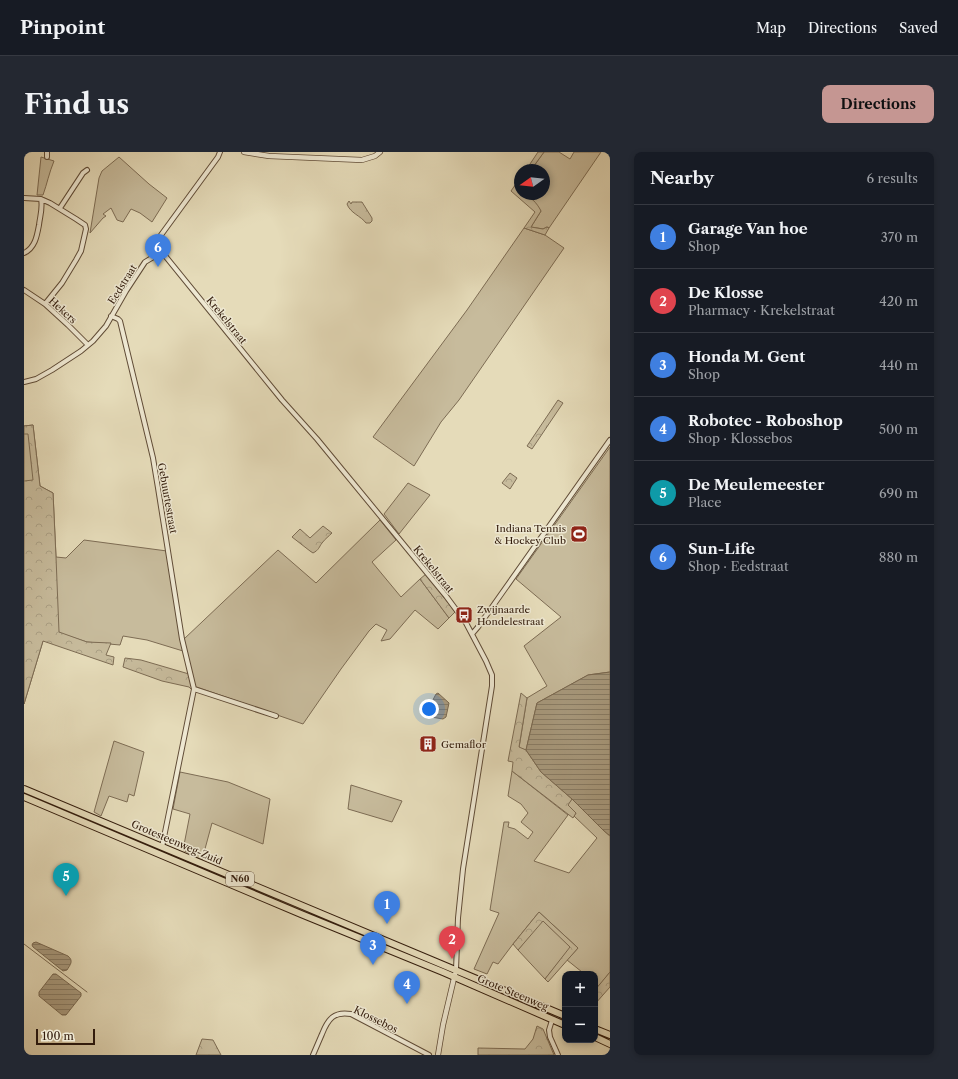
<!DOCTYPE html>
<html lang="en">
<head>
<meta charset="utf-8">
<style>
  :root { --surface:#171b24; --page:#242831; --text:#f1f3f6; --muted:#9ea1a6; --line:#363941; --accent:#c59692 }
  body { margin:0; font-family:"Libre Caslon Text",serif; background:var(--page); color:var(--text) }
  .controls { position:absolute; right:12px; bottom:12px; display:grid; overflow:hidden; border-radius:8px; box-shadow:0 2px 6px #0003 }
  .controls button { width:36px; height:36px; display:grid; place-items:center; padding:0; border:0; border-bottom:1px solid var(--line); background:var(--surface); color:var(--text); font:20px sans-serif }
  .compass { position:absolute; left:490px; top:12px; width:36px; height:36px; border-radius:50%; background:var(--surface); box-shadow:0 2px 6px #0003; rotate:255deg }
  .scale { position:absolute; left:12px; bottom:10px; width:59px; box-sizing:border-box; padding-left:4px; border:2px solid #331c0c; border-top:0; font-size:11px; line-height:14px; white-space:nowrap; color:#331c0c; -webkit-text-stroke:3px #eee8d2; paint-order:stroke }
  .you { position:absolute; left:405px; top:557px; width:14px; height:14px; margin:-10px; border:3px solid #fff; border-radius:50%; background:#1a73e8; box-shadow:0 0 0 6px #1a73e833 }
  .badge { display:grid; place-items:center; width:26px; height:26px; border-radius:50%; background:var(--accent); color:#fff; font-size:13px; font-weight:700 }
  .pin { position:absolute; translate:-50% -33px; filter:drop-shadow(0 1px 2px #0008) }
  .pin::after { content:''; position:absolute; top:21px; width:14px; height:12px; background:inherit; clip-path:polygon(0 0,100% 0,50% 100%) }
  .list { margin:0; padding:0; list-style:none }
  h2 { display:flex; justify-content:space-between; align-items:center; height:52px; margin:0; padding:0 16px; font-size:17px }
  h2 small { font-size:13px; font-weight:400; color:var(--muted) }
  .list li { display:grid; grid-template-columns:26px 1fr auto; gap:12px; align-items:center; box-sizing:border-box; height:64px; padding:0 16px; border-top:1px solid var(--line) }
  .list b { display:block; font-size:15px; white-space:nowrap }
  .list p { margin:0; font-size:13px; white-space:nowrap; color:var(--muted) }
  .list em { font-size:13px; font-style:normal; color:var(--muted) }
  .map { position:relative; flex:none; width:586px; height:903px; overflow:hidden; border-radius:8px }
  header { display:flex; align-items:center; gap:24px; box-sizing:border-box; height:56px; padding:0 20px; background:var(--surface); border-bottom:1px solid var(--line) }
  header strong { font-size:19px }
  nav { display:flex; gap:22px; margin-inline-start:auto; font-size:14px }
  .intro { display:flex; align-items:center; justify-content:space-between; box-sizing:border-box; height:96px; padding:0 24px }
  h1 { margin:0; font-size:28px }
  .button { padding:10px 18px; border-radius:8px; background:var(--accent); color:#111; font-size:14px; font-weight:700 }
  main { display:flex; gap:24px; padding:0 24px }
  aside { flex:1; background:var(--surface); border-radius:8px; box-shadow:0 2px 6px #0003 }
  .map>svg:first-child { display:block }
  .green { fill:#c7bb9c; stroke:#7d6c54 }
  .forest { fill:url(#forest-crowns); stroke:#7d6c54 }
  .water { fill:url(#water-rules); stroke:#796850 }
  .lines { fill:none; stroke-linecap:round; stroke-linejoin:round }
  .stream { stroke:#796850; stroke-width:1 }
  .minor-casing { stroke:#604c37; stroke-width:6 }
  .tertiary-casing { stroke:#604c37; stroke-width:6 }
  .trunk-casing { stroke:#331c0c; stroke-width:8 }
  .minor { stroke:#eee8d2; stroke-width:4 }
  .tertiary { stroke:#eee8d2; stroke-width:4.5 }
  .trunk { stroke:#e5dbb9; stroke-width:6 }
  .labels { text-anchor:middle; stroke-width:3; stroke-linejoin:round; paint-order:stroke }
  .shield { fill:#eee8d2; stroke:#6b5947; stroke-width:1 }
  .shield-label { font-size:9px; font-weight:bold; fill:#331c0c }
  .street-label { font-size:10px; fill:#331c0c; stroke:#eee8d2 }
  .poi-label { font-size:10px; fill:#331c0c; stroke:#eee8d2; text-anchor:start }
</style>
</head>
<body>
<header>
<strong>Pinpoint</strong>
<nav><a>Map</a><a>Directions</a><a>Saved</a></nav>
</header>
<div class="intro"><h1>Find us</h1><a class="button">Directions</a></div>
<main>
<div class="map">
<svg width="586" height="903" viewBox="0 0 586 903">
  <defs>
    <pattern id="forest-crowns" width="20" height="18" patternUnits="userSpaceOnUse"><rect width="20" height="18" fill="#c7bb9c"/><path d="M2 6a3 3 0 1 1 6 0M12 15a3 3 0 1 1 6 0" fill="none" stroke="#aba085"/></pattern>
    <pattern id="water-rules" width="6" height="5" patternUnits="userSpaceOnUse"><rect width="6" height="5" fill="#a89a7e"/><path d="M0 2.5h6" fill="none" stroke="#897d66"/></pattern>
  </defs>
  <rect width="100%" height="100%" fill="#e5dbb9"/>
  <filter id="stains"><feTurbulence type="fractalNoise" baseFrequency=".005" numOctaves="4"/><feColorMatrix values="0 0 0 0 .2 0 0 0 0 .09 0 0 0 0 .02 0 0 0 .5 -.17"/></filter>
  <radialGradient id="worn" r=".72"><stop offset=".6" stop-color="#630" stop-opacity="0"/><stop offset="1" stop-color="#630" stop-opacity=".3"/></radialGradient>
  <path class="green" d="M520,0h15l11,7 4,-7h27l-52,76 -2,-1 -4,2 -12,-2 10,-16 -13,-15 -6,-2h22v-24h-13z
    M17,5l13,4c-5,12 -7,23 -11,34h-6z
    M95,5l30,27 18,14 -15,24 -12,-9 -9,-4 -8,13 -6,-2 -6,-12 -8,6 3,2 -3,2 -13,15 9,-55 3,-7z
    M500,76l21,7 19,13 -105,152 -18,22 -27,44 -41,-29 94,-127z
    M9,273l7,61 13,7 3,64 10,1 18,-18 83,11 16,100 -36,-11 -24,-4 -3,9 -33,-3 -28,-9 -16,8 -19,63v-278z
    M586,295v225l-22,3 -51,28 -11,47 -7,-2 8,-50 20,-12 -23,-40 37,-29 -45,-38z
    M384,331l22,12 -31,39 -15,-20z
    M356,368l16,20 -24,22 29,35 19,-18 29,39 -11,11 -23,-19 -25,29 -9,2 6,-11 -11,-6 -7,7 -28,38 -38,55 -109,-38 -10,-47 94,-89 38,33z
    M90,589l30,11 -10,44 -5,-2 -2,8 -18,-6 -8,20 -7,-4z
    M488,619l56,44 -34,46 35,12 28,-35 -23,-22 2,-3 -9,-8 5,-6 31,31 7,6v136l-11,14 -4,-2v-10h-15l2,-2 -15,-12 11,-12 -39,-36 -26,32 -15,20 -5,-2 -6,12 -13,-5 25,-56 -9,-3 14,-88h5l-1,5 7,2 13,10 5,-7 -12,-10 7,-9 -7,-9 -13,-8z
    M156,620l48,10 42,17 -7,45 -51,-21 -10,37 -19,-10 7,-36 -17,-5z
    M327,633l51,16 -10,21 -44,-13z
    M518,768l29,27 -26,32 -27,-29z"/>
  <path class="forest" d="M514,0h6l-13,18h-5z
    M496,26v8l-3,5 3,2v1c10,1 17,9 21,17l-10,16 12,2 4,-2 2,1 -4,7 -21,-7 11,-16 -24,-21z
    M325,49l2,3 1,-2h10l10,16v3l-2,2h-4c-5,-7 -16,-10 -19,-19z
    M534,248l5,3 -31,46 -5,-3z
    M9,273l7,61 13,7 3,64 3,75 28,10 24,1 -5,12 8,2 -1,8 -70,-24 -19,63v-223l9,-1 -5,-46h-4v-8z
    M486,321l7,5 -7,11 -8,-6z
    M299,374l9,7c-3,3 -7,6 -10,10 -3,4 -3,7 -9,10l-3,-2 -18,-14 8,-8 10,9z
    M402,422l29,38 -6,6 -29,-39z
    M101,506l16,2 48,14 3,14 -1,1 -2,-2 -27,-6 -39,-14z
    M497,541l6,5 -8,49 7,3 15,22 31,27 -4,6 8,8 -3,5 -61,-47 1,-9 -5,-1z
    M515,760l39,36 -30,34 -3,-3 25,-32 -27,-26 -25,29 -5,-6z
    M586,820v15l-15,17v-14z
    M513,874l6,3 11,26h-76v-7l47,1 8,-10z
    M178,887l11,1 8,15h-25z"/>
  <path class="water" d="M586,520v164l-7,-6 -31,-31 -31,-27 -15,-22 11,-47 51,-28z
    M414,541l11,10 -3,14 -3,2 -18,-3v-1l11,-21z
    M12,790l32,14c6,5 2,9 -1,14l-4,1 -30,-24 -1,-2 1,-2z
    M29,822h3l25,19v3l-15,19h-4l-23,-19v-4z"/>
  <g class="lines">
    <path class="stream" d="M0,792l63,48"/>
    <g class="minor-casing">
      <path id="minor" d="M196,0l-2,5 -57,78c-2,6 -2,11 1,17l120,148 35,39 129,157 20,27 20,38 6,14v11l-29,183 -5,49 -2,52
        M23,5v-5
        M0,46l17,1 9,4 26,16 9,6 1,4 -5,22 -5,9 -14,23 -17,21
        M36,56l23,-35 4,-3
        M0,101c11,-5 13,-17 15,-28 1,-9 4,-17 2,-26
        M0,138l21,14 23,21 20,20
        M87,164l7,3 2,2 33,137 5,30 24,151 12,50 -32,158
        M0,230l12,-3 16,-9 29,-19 12,-10 13,-15 20,-35 19,-29 17,-10
        M448,482l6,-7 132,-187
        M170,537l82,27
        M528,868l-3,10 1,7 8,18
        M289,903c3,-7 6,-14 9,-21 6,-15 12,-23 29,-20l78,41"/>
    </g>
    <g class="tertiary-casing">
      <path id="tertiary" d="M220,0l25,4 93,4 13,-4 5,-4
        M414,903l5,-30 12,-51"/>
    </g>
    <g class="trunk-casing">
      <path id="trunk" d="M0,637l541,227
        M0,645l277,117 142,58 122,53
        M571,877l15,6
        M571,885l15,7"/>
    </g>
    <use href="#minor" class="minor"/>
    <use href="#tertiary" class="tertiary"/>
    <use href="#trunk" class="trunk"/>
  </g>
  <defs>
    <g id="stadium-square" transform="scale(0.9)"><rect x="-9" y="-9" width="18" height="18" rx="4" fill="#8f2418" stroke="#eee8d2"/><path d="M0-5a6.5 5 0 1 0 0 10a6.5 5 0 1 0 0-10ZM-3.5-1.8h7v3.6h-7Z" fill="#fff"/></g>
    <g id="bus-square" transform="scale(0.9)"><rect x="-9" y="-9" width="18" height="18" rx="4" fill="#8f2418" stroke="#eee8d2"/><path d="M-5-6H5V4H4V6H2V4H-2V6H-4V4H-5ZM-3.5-4V0h7V-4ZM-3.5 1.2v1.5H-2V1.2ZM2 1.2v1.5H3.5V1.2Z" fill="#fff"/></g>
    <g id="building-square" transform="scale(0.9)"><rect x="-9" y="-9" width="18" height="18" rx="4" fill="#8f2418" stroke="#eee8d2"/><path d="M-4-6H4V6H1V3H-1V6H-4ZM-2.5-4.3h1.7v1.8h-1.7ZM.8-4.3h1.7v1.8H.8ZM-2.5-1h1.7V.8h-1.7ZM.8-1h1.7V.8H.8Z" fill="#fff"/></g>
  </defs>
  <g fill-rule="evenodd">
    <use href="#stadium-square" x="555" y="382"/>
    <use href="#bus-square" x="440" y="463"/>
    <use href="#building-square" x="404" y="592"/>
  </g>
  <g class="labels">
    <rect class="shield" x="202" y="720" width="28" height="14" rx="3"/>
    <g class="shield-label">
      <text x="216" y="730">N60</text>
    </g>
    <g class="street-label">
      <text transform="translate(98 132) rotate(-58)" y="4">Eedstraat</text>
      <text transform="translate(39 158) rotate(42)" y="4">Hekers</text>
      <text transform="translate(203 168) rotate(51)" y="4">Krekelstraat</text>
      <text transform="translate(144 346) rotate(80)" y="4">Gebuurtestraat</text>
      <text transform="translate(410 417) rotate(51)" y="4">Krekelstraat</text>
      <text transform="translate(153 690) rotate(23)" y="4">Grotesteenweg-Zuid</text>
      <text transform="translate(489 840) rotate(23)" y="4">Grote Steenweg</text>
      <text transform="translate(352 867) rotate(26)" y="4">Klossebos</text>
    </g>
    <g class="poi-label">
      <text x="542" y="380" text-anchor="end">Indiana Tennis<tspan x="542" dy="12">&amp; Hockey Club</tspan></text>
      <text x="453" y="461">Zwijnaarde<tspan x="453" dy="12">Hondelestraat</tspan></text>
      <text x="417" y="596">Gemaflor</text>
    </g>
  </g>
  <rect width="100%" height="100%" filter="url(#stains)"/>
  <rect width="100%" height="100%" fill="url(#worn)"/>
</svg>
<div class="controls">
<button>+</button>
<button>−</button>
</div>
<svg class="compass" viewBox="-18 -18 36 36"><path d="M0-13l5 13h-10z" fill="#e53935"/><path d="M0 13l5-13h-10z" fill="#9ea1a6"/></svg>
<div class="scale">100 m</div>
<div class="you"></div>
<div class="pin badge" style="left:363px;top:772px;background:#3f7fe0">1</div>
<div class="pin badge" style="left:428px;top:807px;background:#e0444e">2</div>
<div class="pin badge" style="left:349px;top:813px;background:#3f7fe0">3</div>
<div class="pin badge" style="left:383px;top:852px;background:#3f7fe0">4</div>
<div class="pin badge" style="left:42px;top:744px;background:#0f9aa8">5</div>
<div class="pin badge" style="left:134px;top:115px;background:#3f7fe0">6</div>
</div>
<aside>
<h2>Nearby<small>6 results</small></h2>
<ul class="list">
<li><span class="badge" style="background:#3f7fe0">1</span><div><b>Garage Van hoe</b><p>Shop</p></div><em>370 m</em></li>
<li><span class="badge" style="background:#e0444e">2</span><div><b>De Klosse</b><p>Pharmacy · Krekelstraat</p></div><em>420 m</em></li>
<li><span class="badge" style="background:#3f7fe0">3</span><div><b>Honda M. Gent</b><p>Shop</p></div><em>440 m</em></li>
<li><span class="badge" style="background:#3f7fe0">4</span><div><b>Robotec - Roboshop</b><p>Shop · Klossebos</p></div><em>500 m</em></li>
<li><span class="badge" style="background:#0f9aa8">5</span><div><b>De Meulemeester</b><p>Place</p></div><em>690 m</em></li>
<li><span class="badge" style="background:#3f7fe0">6</span><div><b>Sun-Life</b><p>Shop · Eedstraat</p></div><em>880 m</em></li>
</ul>
</aside>
</main>
</body>
</html>
